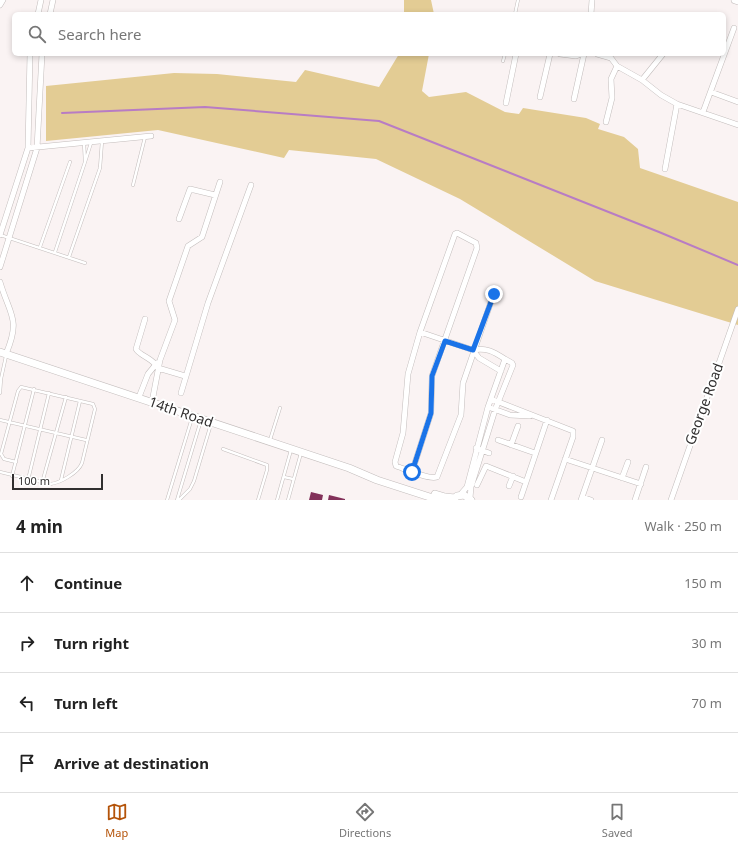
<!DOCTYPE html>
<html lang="en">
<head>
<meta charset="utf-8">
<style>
  :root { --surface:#fff; --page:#f2f2f2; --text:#222; --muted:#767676; --line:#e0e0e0; --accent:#b45309 }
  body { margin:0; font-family:"Noto Sans",sans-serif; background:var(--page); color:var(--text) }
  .scale { position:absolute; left:12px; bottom:10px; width:91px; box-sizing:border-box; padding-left:4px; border:2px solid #312f2f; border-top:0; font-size:11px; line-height:14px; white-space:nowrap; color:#312f2f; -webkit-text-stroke:3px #fff; paint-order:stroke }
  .stop { position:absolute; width:12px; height:12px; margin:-9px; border:3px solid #1a73e8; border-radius:50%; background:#fff }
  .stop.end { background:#1a73e8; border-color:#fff; box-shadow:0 1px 4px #0008 }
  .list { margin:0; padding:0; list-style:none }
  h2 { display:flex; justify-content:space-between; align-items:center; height:52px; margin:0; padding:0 16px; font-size:17px }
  h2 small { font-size:13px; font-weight:400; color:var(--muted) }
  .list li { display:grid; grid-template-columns:26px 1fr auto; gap:12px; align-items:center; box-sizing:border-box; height:60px; padding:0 16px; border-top:1px solid var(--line) }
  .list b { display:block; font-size:15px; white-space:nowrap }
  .list em { font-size:13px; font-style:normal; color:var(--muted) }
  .icon { flex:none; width:22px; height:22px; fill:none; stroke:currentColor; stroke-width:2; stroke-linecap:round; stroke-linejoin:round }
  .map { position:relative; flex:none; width:738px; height:500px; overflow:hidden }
  .search { position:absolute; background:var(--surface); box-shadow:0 2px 6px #0003; left:12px; right:12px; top:12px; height:44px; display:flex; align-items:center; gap:10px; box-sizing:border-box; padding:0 14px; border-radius:6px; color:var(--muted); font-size:15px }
  .sheet { height:292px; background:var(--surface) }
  nav { display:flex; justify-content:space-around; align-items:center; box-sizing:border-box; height:56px; border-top:1px solid var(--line); background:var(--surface); font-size:11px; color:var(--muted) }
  nav a { display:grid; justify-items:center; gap:2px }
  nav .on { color:var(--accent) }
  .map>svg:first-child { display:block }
  .green { fill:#e3cc94 }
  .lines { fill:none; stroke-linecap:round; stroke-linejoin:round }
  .stream { stroke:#b87cc4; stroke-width:2 }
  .building { fill:#83315a }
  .lane-casing { stroke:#c3bdbc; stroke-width:3.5 }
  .street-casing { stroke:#c3bdbc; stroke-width:6 }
  .secondary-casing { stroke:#c3bdbc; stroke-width:8 }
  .lane { stroke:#fff; stroke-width:2.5 }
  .street { stroke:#fff; stroke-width:5 }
  .secondary { stroke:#fff; stroke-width:7 }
  .route { stroke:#1a73e8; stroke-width:5 }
  .labels { text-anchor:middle; stroke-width:4; stroke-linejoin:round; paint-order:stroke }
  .street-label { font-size:14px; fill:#312f2f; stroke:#fff }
</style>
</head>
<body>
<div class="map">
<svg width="738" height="500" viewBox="0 0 738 500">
  <rect width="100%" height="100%" fill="#faf3f3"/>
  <path class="green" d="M404,0h27l3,14h-30z
    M399,54h30l-7,37 7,6 37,-5 39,20 14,2 4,-6 63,10 14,6 -2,5 26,8 14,12 2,19 98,34v123l-143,-44 -135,-82 -84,-40 -87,-9 -5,8 -126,-28 -112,11v-55l128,-13 43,1 79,8 9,-12 74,17z"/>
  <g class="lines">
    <path class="stream" d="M62,113l143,-6 174,14 280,111 79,33"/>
  </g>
  <path class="building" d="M311,492l12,3 -1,5h-13z
    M329,495l16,4v1h-17z"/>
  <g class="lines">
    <g class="lane-casing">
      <path id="lane" d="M515,14l3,-14
        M503,61l2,-7
        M85,162l6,-19
        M133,185l12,-48
        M0,235l85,28
        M40,247l30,-85
        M55,252l30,-90 -1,-19
        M69,257l31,-89 2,-27
        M0,393l1,-14 5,-23
        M0,420l86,20
        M270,440l10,-32
        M223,449l44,16v5l-9,30
        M0,472l50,12c10,-1 28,-11 32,-21l13,-54 -2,-5 -72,-17 -3,4 -17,63 3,5 12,3
        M12,476l22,-87
        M284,477l9,2
        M28,480l21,-87
        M61,480l19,-79
        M42,483l24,-86
        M167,500l25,-82
        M177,500l24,-80
        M179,500l11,-11 4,-8 17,-57
        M277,500l14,-50
        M288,500l13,-47"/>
    </g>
    <g class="street-casing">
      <path id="street" d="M0,5l3,-5
        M38,14l3,-14
        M50,14l3,-14
        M591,14l1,-14
        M560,54l16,2 6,-2
        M597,54l14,4 6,8 25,14 19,15 16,9 61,21
        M642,80l21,-26
        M711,92l27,10
        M540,97l10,-43
        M574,99l10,-45
        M506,103l10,-49
        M703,112l31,-84
        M606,122l6,-24 -1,-19 6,-13
        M28,148l123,-12
        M665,169l12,-65
        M179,219l11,-30 25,6
        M0,235l28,-87 2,-94
        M0,267l37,-119 5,-94
        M0,282c10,34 21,36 6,72
        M145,319l-9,30c3,6 13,8 19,15
        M420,332l53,18
        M158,368l27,8
        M501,371l-22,-13 -6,-8c13,-3 21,2 32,9
        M181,393l27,-90 43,-118
        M139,397l9,-23 9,-11
        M491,399l82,32v6l-22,63
        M152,402l8,-42 15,-40 -6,-19 19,-55 14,-9 18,-55
        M488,407l22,8 20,1
        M498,440l37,13
        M511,445l7,-19
        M476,448l13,5
        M565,459l76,25
        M412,472l19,-59 1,-37 45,-128 -1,-5 -19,-10 -2,1 -35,98 -12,42 -5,59 -8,29 1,4c9,3 33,14 41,11l24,-62 2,-32 31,-90
        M622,478l6,-16
        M477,485l9,-19 40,16
        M509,486l4,-10
        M460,495l7,-8 21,-80 17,-48 7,4 1,2 -18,45 -24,77 -1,11
        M521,497l26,-77
        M582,497l9,3
        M581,500l21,-60
        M635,500l11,-33
        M671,500l67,-191"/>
    </g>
    <g class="secondary-casing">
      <path id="secondary" d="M735,0l3,1
        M0,352l349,116 28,12 62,20
        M435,494l10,3 10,1
        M453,500l4,-4 7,-1 7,5"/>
    </g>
    <use href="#lane" class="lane"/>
    <use href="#street" class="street"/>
    <use href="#secondary" class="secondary"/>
  </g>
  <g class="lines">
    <path class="route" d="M412,472l19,-59 1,-37 13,-35 28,9 21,-56"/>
  </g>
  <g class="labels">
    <g class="street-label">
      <text transform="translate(704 404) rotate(-70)" y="5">George Road</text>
      <text transform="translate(181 412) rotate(19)" y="5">14th Road</text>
    </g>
  </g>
</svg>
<div class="scale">100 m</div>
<div class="stop" style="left:412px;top:472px"></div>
<div class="stop end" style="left:494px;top:294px"></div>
<div class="search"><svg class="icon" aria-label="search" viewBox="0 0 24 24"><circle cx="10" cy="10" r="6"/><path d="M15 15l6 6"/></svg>Search here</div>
</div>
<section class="sheet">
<h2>4 min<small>Walk · 250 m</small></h2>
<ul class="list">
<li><svg class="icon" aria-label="ahead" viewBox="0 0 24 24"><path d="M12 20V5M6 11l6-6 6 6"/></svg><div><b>Continue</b></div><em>150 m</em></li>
<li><svg class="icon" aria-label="right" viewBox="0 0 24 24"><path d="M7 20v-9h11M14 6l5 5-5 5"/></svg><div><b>Turn right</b></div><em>30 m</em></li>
<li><svg class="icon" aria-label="left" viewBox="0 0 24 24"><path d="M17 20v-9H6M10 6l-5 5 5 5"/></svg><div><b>Turn left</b></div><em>70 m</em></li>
<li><svg class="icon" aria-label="arrive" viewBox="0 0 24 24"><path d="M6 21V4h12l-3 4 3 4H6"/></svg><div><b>Arrive at destination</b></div></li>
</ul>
</section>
<nav>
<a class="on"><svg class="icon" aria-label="map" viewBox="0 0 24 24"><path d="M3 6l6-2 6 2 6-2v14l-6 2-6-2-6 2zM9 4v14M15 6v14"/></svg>Map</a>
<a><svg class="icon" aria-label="directions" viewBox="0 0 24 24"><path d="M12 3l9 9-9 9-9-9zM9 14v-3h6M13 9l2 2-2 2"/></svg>Directions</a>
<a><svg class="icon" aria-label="saved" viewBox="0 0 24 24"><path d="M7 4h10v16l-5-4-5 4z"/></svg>Saved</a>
</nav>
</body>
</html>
